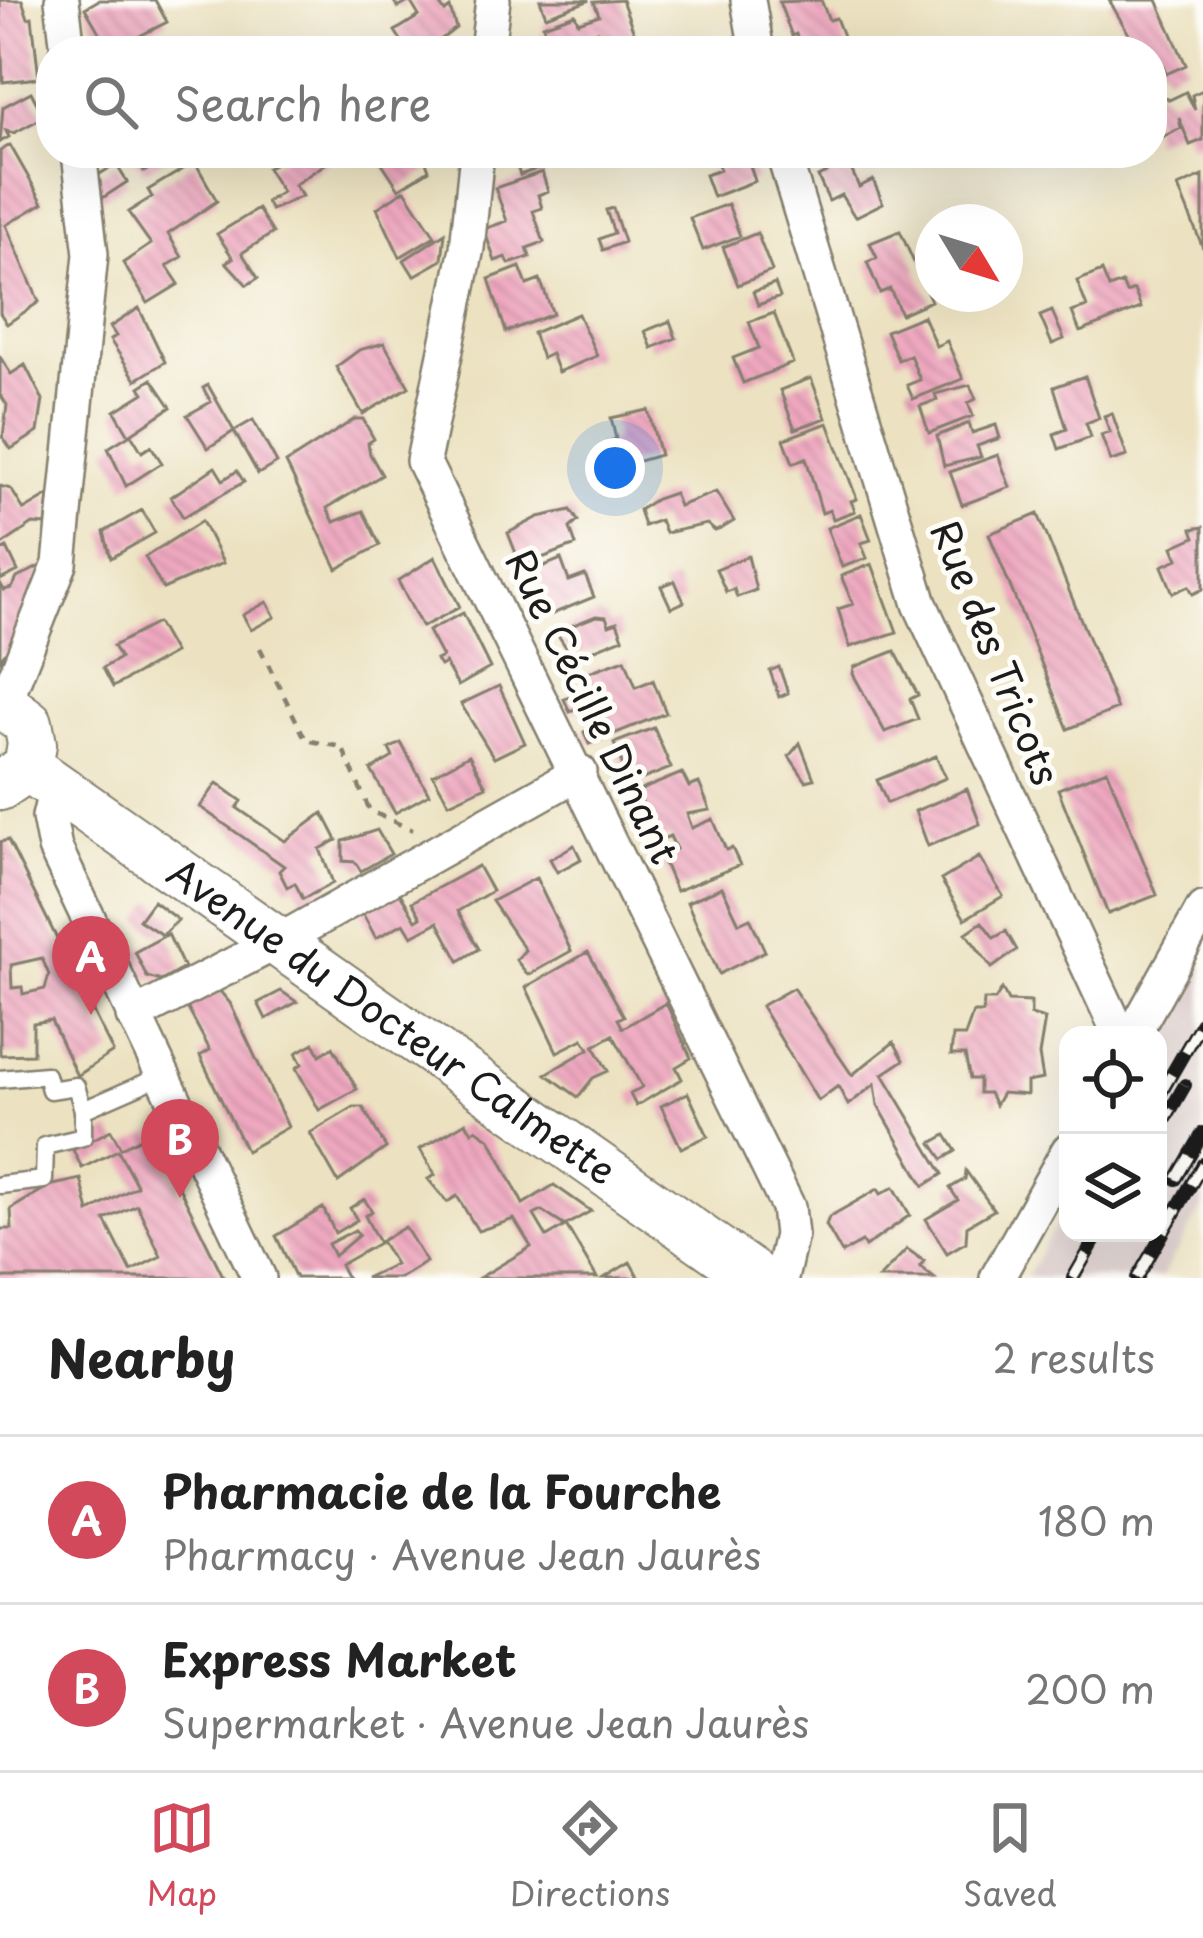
<!DOCTYPE html>
<html lang="en">
<head>
<meta charset="utf-8">
<style>
  :root { --surface:#fff; --page:#f6f6f6; --text:#222; --muted:#767676; --line:#e0e0e0; --accent:#d1495b }
  body { margin:0; font-family:"Playpen Sans",sans-serif; background:var(--page); color:var(--text) }
  .controls { position:absolute; right:36px; bottom:36px; display:grid; overflow:hidden; border-radius:24px; box-shadow:0 12px 48px #0002 }
  .controls button { width:108px; height:108px; display:grid; place-items:center; padding:0; border:0; border-bottom:3px solid var(--line); background:var(--surface); color:var(--text); font:60px sans-serif }
  .compass { position:absolute; left:915px; top:204px; width:108px; height:108px; border-radius:50%; background:var(--surface); box-shadow:0 12px 48px #0002; rotate:128deg }
  .you { position:absolute; left:615px; top:468px; width:42px; height:42px; margin:-30px; border:9px solid #fff; border-radius:50%; background:#1a73e8; box-shadow:0 0 0 18px #1a73e833 }
  .badge { display:grid; place-items:center; width:78px; height:78px; border-radius:50%; background:var(--accent); color:#fff; font-size:39px; font-weight:700 }
  .pin { position:absolute; translate:-50% -99px; filter:drop-shadow(0 3px 6px #0008) }
  .pin::after { content:''; position:absolute; top:63px; width:42px; height:36px; background:inherit; clip-path:polygon(0 0,100% 0,50% 100%) }
  .list { margin:0; padding:0; list-style:none }
  h2 { display:flex; justify-content:space-between; align-items:center; height:156px; margin:0; padding:0 48px; font-size:51px }
  h2 small { font-size:39px; font-weight:400; color:var(--muted) }
  .list li { display:grid; grid-template-columns:78px 1fr auto; gap:36px; align-items:center; box-sizing:border-box; height:168px; padding:0 48px; border-top:3px solid var(--line) }
  .list b { display:block; font-size:45px; white-space:nowrap }
  .list p { margin:0; font-size:39px; white-space:nowrap; color:var(--muted) }
  .list em { font-size:39px; font-style:normal; color:var(--muted) }
  .icon { flex:none; width:66px; height:66px; fill:none; stroke:currentColor; stroke-width:2; stroke-linecap:round; stroke-linejoin:round }
  .map { position:relative; flex:none; width:1203px; height:1278px; overflow:hidden }
  .search { position:absolute; background:var(--surface); box-shadow:0 12px 48px #0002; left:36px; right:36px; top:36px; height:132px; display:flex; align-items:center; gap:30px; box-sizing:border-box; padding:0 42px; border-radius:48px; color:var(--muted); font-size:45px }
  .sheet { height:492px; background:var(--surface) }
  nav { display:flex; justify-content:space-around; align-items:center; box-sizing:border-box; height:168px; border-top:3px solid var(--line); background:var(--surface); font-size:33px; color:var(--muted) }
  nav a { display:grid; justify-items:center; gap:6px }
  nav .on { color:var(--accent) }
  .map>svg:first-child { display:block }
  .railway { fill:#d2bfc0 }
  .building { fill:url(#building-back-hatch); fill-rule:evenodd }
  .lines { fill:none; stroke-linecap:round; stroke-linejoin:round }
  .lane-casing { stroke:#847f6e; stroke-width:21 }
  .street-casing { stroke:#847f6e; stroke-width:38 }
  .secondary-casing { stroke:#847f6e; stroke-width:52 }
  .path { stroke:#847f6e; stroke-width:4.5; stroke-dasharray:9 9; stroke-linecap:butt }
  .lane { stroke:#fff; stroke-width:16 }
  .street { stroke:#fff; stroke-width:33 }
  .secondary { stroke:#fff; stroke-width:48 }
  .rail-casing { stroke:#1c1c1c; stroke-width:14 }
  .rail { stroke:#fdfcf7; stroke-width:9; stroke-dasharray:27; stroke-linecap:butt }
  .labels { text-anchor:middle; stroke-width:10; stroke-linejoin:round; paint-order:stroke }
  .street-label { font-size:39px; fill:#1c1c1c; stroke:#fdfcf7 }
</style>
</head>
<body>
<div class="map">
<svg width="1203" height="1278" viewBox="0 0 1203 1278">
  <defs>
    <pattern id="building-back-hatch" width="6" height="6" patternUnits="userSpaceOnUse" patternTransform="scale(3)"><rect width="6" height="6" fill="#eea8bf"/><path d="M-1 5l2 2M0 0l6 6M5-1l2 2" fill="none" stroke="#cc90a4"/></pattern>
  </defs>
  <rect width="100%" height="100%" fill="#fdfcf7"/>
  <filter id="ink" filterUnits="userSpaceOnUse"><feTurbulence type="fractalNoise" baseFrequency=".00833" numOctaves="2"/><feDisplacementMap in="SourceGraphic" scale="24" xChannelSelector="R" yChannelSelector="G"/><feConvolveMatrix kernelMatrix="1 2 1 2 8 2 1 2 1" color-interpolation-filters="sRGB"/></filter>
  <filter id="wash" filterUnits="userSpaceOnUse"><feTurbulence type="fractalNoise" baseFrequency=".004" numOctaves="4" result="noise"/><feDisplacementMap in="SourceGraphic" scale="48" xChannelSelector="R" yChannelSelector="G"/><feGaussianBlur stdDeviation="2.7" result="paint"/><feColorMatrix in="noise" values="0 0 0 0 0 0 0 0 0 0 0 0 0 0 0 0 0 1.4 0 .05"/><feComposite in="paint" operator="in"/></filter>
  <g filter="url(#wash)">
    <rect width="100%" height="100%" fill="#ece2c1"/>
    <path class="railway" d="M1203,965v241l-42,72h-135l42,-74v29h90v-188z"/>
    <g id="blocks">
      <path class="building" d="M0,0h22l6,18 4,-1 7,61 -36,4z
        M99,0h56l12,22 -57,29 -25,-43z
        M393,0h53l-6,5 5,7 5,-4 6,20 -30,23h-18l-13,-20 24,-15 -9,-15 -12,7z
        M540,0h48v1l-42,15z
        M622,0l17,46 -34,5 -7,-20 -15,5 5,13 -7,2h-47l-3,-8 14,-10 -2,-8 32,-11 3,8 21,-7 -5,-13z
        M821,0l8,20 7,-2 12,31 -45,2 -7,-17 -4,2 -13,-34z
        M1109,0h48l29,65 -20,9 -3,-9 -11,5v-19h-35l17,-8z
        M1152,88l17,12 17,-8 9,18 -3,-15 11,-5v50l-13,5 -11,-27 2,10 -29,14z
        M31,92l13,25 -30,16 -8,-2 3,6 -9,5 3,-35z
        M10,145l33,58 -37,22 33,77 -32,22 -7,-11v-162z
        M131,153h42l-29,19z
        M290,153h32l6,9 -34,23 8,11 -31,14 -5,-8 16,-10 -15,-24z
        M397,153h26l6,17 -30,19 -17,-26z
        M512,153h50l2,6 -44,16z
        M700,153h46l9,28 -42,16 -8,-22 15,-5 -4,-11 -13,4z
        M819,153h48l-19,9 11,25 14,-7 10,23 -28,14 -14,-22 -12,6 -11,-24 10,-5z
        M195,162l22,39 -49,33 14,23 -15,9 12,18 -31,19 -25,-40 28,-19 -23,-32 24,-15 -4,-7z
        M116,164l11,18 -29,19 -3,-24z
        M542,172l6,19 -10,4 4,13 -9,3 11,31 -17,6 3,9 -21,7 -3,-7 -11,4 -11,-32 23,-8 -12,-33z
        M1203,176v72l-25,-61z
        M405,190l30,46 -35,21 -23,-49z
        M728,204l12,32 -37,14 -13,-32z
        M613,208l11,34 -21,8 -4,-11 15,-6 -8,-23z
        M258,209l15,24 -31,20 16,25 -11,7 -21,-23 7,-4 -16,-24z
        M900,231l31,70 -30,13 -11,-25 -10,4 -13,-31 10,-4 -7,-15z
        M445,233l-3,27 -28,16 -10,-16z
        M757,233l15,38 -34,14 -15,-38z
        M520,267l7,18 13,-5 13,34 -47,18 -17,-53z
        M1102,271l7,17 13,-5 4,10 8,-3 7,18 -61,24 -8,-20 15,-5 -10,-26z
        M775,284l5,13 -22,8 -5,-13z
        M139,308l26,54 -29,18 -26,-40 6,-4 -6,-9z
        M1052,311l12,28 -12,5 -12,-28z
        M774,313l19,50 -50,20 -10,-25 26,-10 -10,-26z
        M578,314l19,42 -39,16 -7,-18 -9,4 -9,-25z
        M923,316l13,30 11,-5 16,38 -50,20 -6,-14 13,-5 -10,-25 -12,5 -12,-29z
        M670,321l6,17 -24,10 -7,-17z
        M384,343l25,44 -46,27 -27,-47 23,-17z
        M0,357l11,17 14,-9 18,35 -5,32 -27,17 -8,-12 4,-32 -7,-11z
        M1085,376l14,42 -13,5 5,14 -32,12 -5,-15 13,-5 -13,-42z
        M811,378l15,40 -31,11 -15,-39z
        M152,379l19,28 -40,27 11,18 9,-6 11,17 -36,23 -18,-38 21,-13 -14,-24 29,-18 -4,-6z
        M208,385l26,46 -26,17 -21,-33 24,-13 -8,-14z
        M970,385l6,14 -8,4 5,13 -44,17 -9,-27 17,-6 -2,-6z
        M648,410l12,45 -59,17 -4,-13 14,-9 -3,-8 8,-3 -5,-21z
        M1112,413l15,43 -16,5 -10,-26 9,-3 -6,-16z
        M355,419h8l11,20 -6,4 2,11 12,21 -55,33 7,14 29,-11 17,34 -43,24 -51,-106z
        M253,420l24,43 -19,11 -24,-43z
        M828,423l29,76 -6,2 4,10 -22,8 -3,-9 -8,3 -16,-55 -13,5 -9,-24z
        M969,423l3,10 24,-8 4,13 -23,8 4,11 -37,9 -7,-30z
        M998,455l12,32 -48,18 -12,-33z
        M215,467l8,13 14,-9 7,11 -61,35 -12,-20z
        M0,486l11,3 13,21 25,-15 -3,30 -13,-1 -33,22z
        M716,492l18,29 -13,8 -6,2 -8,-7 -42,9 -5,-13 -16,6 -5,-16 17,-11 18,-6 5,13z
        M142,510l13,23 -44,25 -7,-26z
        M571,510l7,11 -8,7 6,17 -55,21 -13,-33 31,-16z
        M861,514l10,26 -10,3 6,15 -25,9 -15,-39z
        M1038,514l79,195 -49,20 -79,-195z
        M202,521l21,42 -60,26 -18,-32z
        M1203,527v62l-10,5 -4,-8 -16,7 -11,-27 16,-7 -5,-12 22,-10 -3,-8z
        M7,548l11,23 -18,9v-29z
        M748,556l8,34 -19,7 -3,-8 -8,3 -10,-23z
        M435,557l25,50 -38,20 -24,-46z
        M561,559l8,22 16,-6 9,22 -49,20 -18,-44z
        M872,564l25,68 -47,15 -12,-38 15,-5 -12,-28z
        M42,565l-25,72 -17,23v-77l4,7 8,-2 5,-10z
        M675,581l9,21 -13,6 -10,-22z
        M267,602l8,15 -24,13 -8,-15z
        M463,613l27,55 -32,18 -13,-23 -5,3 -4,-6 6,-3 -14,-26z
        M596,616l10,1 3,8 8,-3 6,16 -50,20 -17,-26z
        M157,623l17,30 -61,34 -10,-19 17,-10 -7,-12z
        M895,651l23,44 -8,4 8,20 -33,13 -32,-58 1,-7z
        M625,659l11,28 17,-7 13,33 -77,31 -5,-12 21,-9 -8,-22 -27,11 -6,-13 28,-10 -6,-16z
        M779,667l9,26 -9,4 -9,-26z
        M499,686l26,57 -31,15 -33,-54z
        M654,728l17,40 -41,16 -16,-41z
        M401,743l28,51 -34,19 -24,-43 22,-13 -4,-8z
        M800,743l14,36 -8,2 -17,-25z
        M469,755l17,31 -37,17 -16,-28z
        M936,756l10,22 -59,25 -10,-23z
        M1107,770l50,125 -49,19 -50,-125z
        M682,773l7,14 10,-4 11,27 -23,4 5,14 21,-9 13,31 6,-2 8,17 -64,26 -15,-35 15,-7 -6,-13 -10,4 -6,-5 -16,-44z
        M217,783l25,18 -5,7 48,33 38,-28 14,27 -17,9 13,34 -30,16 -8,-16 -8,4 -8,-16 5,-5 -84,-59z
        M967,789l13,35 -52,22 -13,-35z
        M377,830l14,24 -30,17 -6,-9 -12,-1v-20z
        M8,840l105,212 -36,24 -26,-56 -18,3v31l-33,1v-213zM42,958l7,17 -4,14 -22,5 -1,-7 -10,1 -1,-23z
        M574,845l7,14 -24,13 -7,-13z
        M979,857l24,39 -38,23 -24,-39z
        M478,866l14,25 -34,20 21,38 -20,12 -21,-39 -26,14 -8,-13 -28,15 -15,-27 37,-21 18,30 5,-3 -9,-15z
        M536,878l35,73 -43,24 -12,-15 9,-10 -33,-49z
        M722,887l17,36 11,-5 15,33 -46,23 -32,-72z
        M153,901l25,19 -16,15 -23,-15z
        M982,922l12,16 12,-7 11,19 -25,18 -26,-35z
        M168,934l16,34 -23,13 -14,-4 -12,-25z
        M588,952l36,64 -6,3 5,9 43,-25 25,55 -15,9 6,12 -46,27 -6,-12 12,-7 -29,-52 -19,11 14,25 -15,7 -15,19 -32,-23 43,-25 -6,-10 -26,13 -31,-65z
        M793,988l59,87 42,-33 10,18 -21,14 60,100 -19,12 -46,-81 -3,-21 -27,21 -10,-19 -20,15 -57,-95z
        M218,989l12,14 58,124 -42,24 -46,-95 10,-6 -23,-43z
        M1002,989l6,12 23,1v13l14,4 -6,36 4,24 -16,3v13l-25,-2 -7,12 -6,-12h-10v-14h-9l-5,-24h-14l2,-19h12l8,-23h10l1,-13h11z
        M281,991l16,11 -31,17 -8,-16z
        M314,1043l6,12 13,-8 24,42 -38,21 -23,-42 6,-4 -6,-11z
        M688,1093l20,43 -27,12 -20,-42z
        M354,1107h9l23,41 -48,34 -28,-49z
        M466,1122l6,10 4,-3 14,10 33,65 31,-19 37,26 -25,14 31,53h-118l52,-31 -17,-28 -36,12 -21,-35 -10,6 -19,-23 7,-4 -15,-26zM542,1211l23,15 -18,11 -13,-22z
        M111,1130l10,18 31,-16 72,146h-224v-49h12l-1,-20 38,-23 32,-7 8,33 48,-26 -19,-36 -36,18 -9,-18zM137,1205l24,51 -30,15 -26,-51z
        M946,1135l10,16 -13,8 -11,-16z
        M966,1171l28,39 -27,16 -1,16 -19,11 -21,-34 32,-19 -8,-12 15,-9z
        M894,1187l16,28 -45,32 -3,-5 -20,11 -16,-28 3,-8 49,-28 3,5z
        M364,1199l8,12 -7,5 14,27 -39,22 7,13h-51l-20,-42 47,-28 12,25 22,-13 -7,-12zM355,1230l4,5 -25,21 -6,-12z
        M405,1227l21,35 -26,16h-35l30,-14 -14,-23z
        M907,1249l17,12 -4,6 14,11h-55z
        M630,1262l9,16h-35z"/>
    </g>
  </g>
  <g filter="url(#ink)">
    <use href="#blocks" fill-opacity="0" stroke="#847f6e" stroke-width="3"/>
    <g class="lines">
      <g class="lane-casing">
        <path id="lane" d="M0,1079l46,-4 4,15 26,-4 7,24
          M0,1185l44,-5 1,-34 38,-9v-27l80,-35"/>
      </g>
      <g class="street-casing">
        <path id="street" d="M62,0l6,51
          M748,0l9,51
          M487,51l6,-51
          M477,153l-10,95 -44,213 365,746 3,28 -10,43
          M783,153l137,451 200,431
          M5,702l55,-138 31,-310 -12,-101
          M56,788l-7,29 6,31 204,430
          M133,1016l146,-75 301,-169
          M1133,1035l70,-126
          M997,1278l71,-127"/>
      </g>
      <g class="secondary-casing">
        <g id="secondary">
          <path d="M0,702l28,21 4,21 -4,23 -28,19"/>
          <path id="s1" d="M28,767l729,511"/>
        </g>
      </g>
      <path class="path" d="M260,648l46,92 36,7 28,64 43,19"/>
      <use href="#lane" class="lane"/>
      <use href="#street" class="street"/>
      <use href="#secondary" class="secondary"/>
      <g class="rail-casing">
        <path id="rail" d="M1158,1098l45,-78
          M1158,1132l27,-47
          M1176,1179l27,-46
          M1073,1278l26,-45
          M1137,1278l66,-114"/>
      </g>
      <use href="#rail" class="rail"/>
    </g>
  </g>
  <g class="labels">
    <g class="street-label">
      <text transform="translate(995 653) rotate(68)" y="14">Rue des Tricots</text>
      <text transform="translate(592 707) rotate(64)" y="14">Rue Cécille Dinant</text>
      <text dy="14" stroke="none"><textPath href="#s1" startOffset="444">Avenue du Docteur Calmette</textPath></text>
    </g>
  </g>
</svg>
<div class="controls">
<button><svg class="icon" aria-label="locate" viewBox="0 0 24 24"><circle cx="12" cy="12" r="6"/><path d="M12 2v4M12 18v4M2 12h4M18 12h4"/></svg></button>
<button><svg class="icon" aria-label="layers" viewBox="0 0 24 24"><path d="M12 4l9 5-9 5-9-5zM3 14l9 5 9-5"/></svg></button>
</div>
<svg class="compass" viewBox="-18 -18 36 36"><path d="M0-13l5 13h-10z" fill="#e53935"/><path d="M0 13l5-13h-10z" fill="#767676"/></svg>
<div class="you"></div>
<div class="pin badge" style="left:91px;top:1015px">A</div>
<div class="pin badge" style="left:180px;top:1198px">B</div>
<div class="search"><svg class="icon" aria-label="search" viewBox="0 0 24 24"><circle cx="10" cy="10" r="6"/><path d="M15 15l6 6"/></svg>Search here</div>
</div>
<section class="sheet">
<h2>Nearby<small>2 results</small></h2>
<ul class="list">
<li><span class="badge">A</span><div><b>Pharmacie de la Fourche</b><p>Pharmacy · Avenue Jean Jaurès</p></div><em>180 m</em></li>
<li><span class="badge">B</span><div><b>Express Market</b><p>Supermarket · Avenue Jean Jaurès</p></div><em>200 m</em></li>
</ul>
</section>
<nav>
<a class="on"><svg class="icon" aria-label="map" viewBox="0 0 24 24"><path d="M3 6l6-2 6 2 6-2v14l-6 2-6-2-6 2zM9 4v14M15 6v14"/></svg>Map</a>
<a><svg class="icon" aria-label="directions" viewBox="0 0 24 24"><path d="M12 3l9 9-9 9-9-9zM9 14v-3h6M13 9l2 2-2 2"/></svg>Directions</a>
<a><svg class="icon" aria-label="saved" viewBox="0 0 24 24"><path d="M7 4h10v16l-5-4-5 4z"/></svg>Saved</a>
</nav>
</body>
</html>
